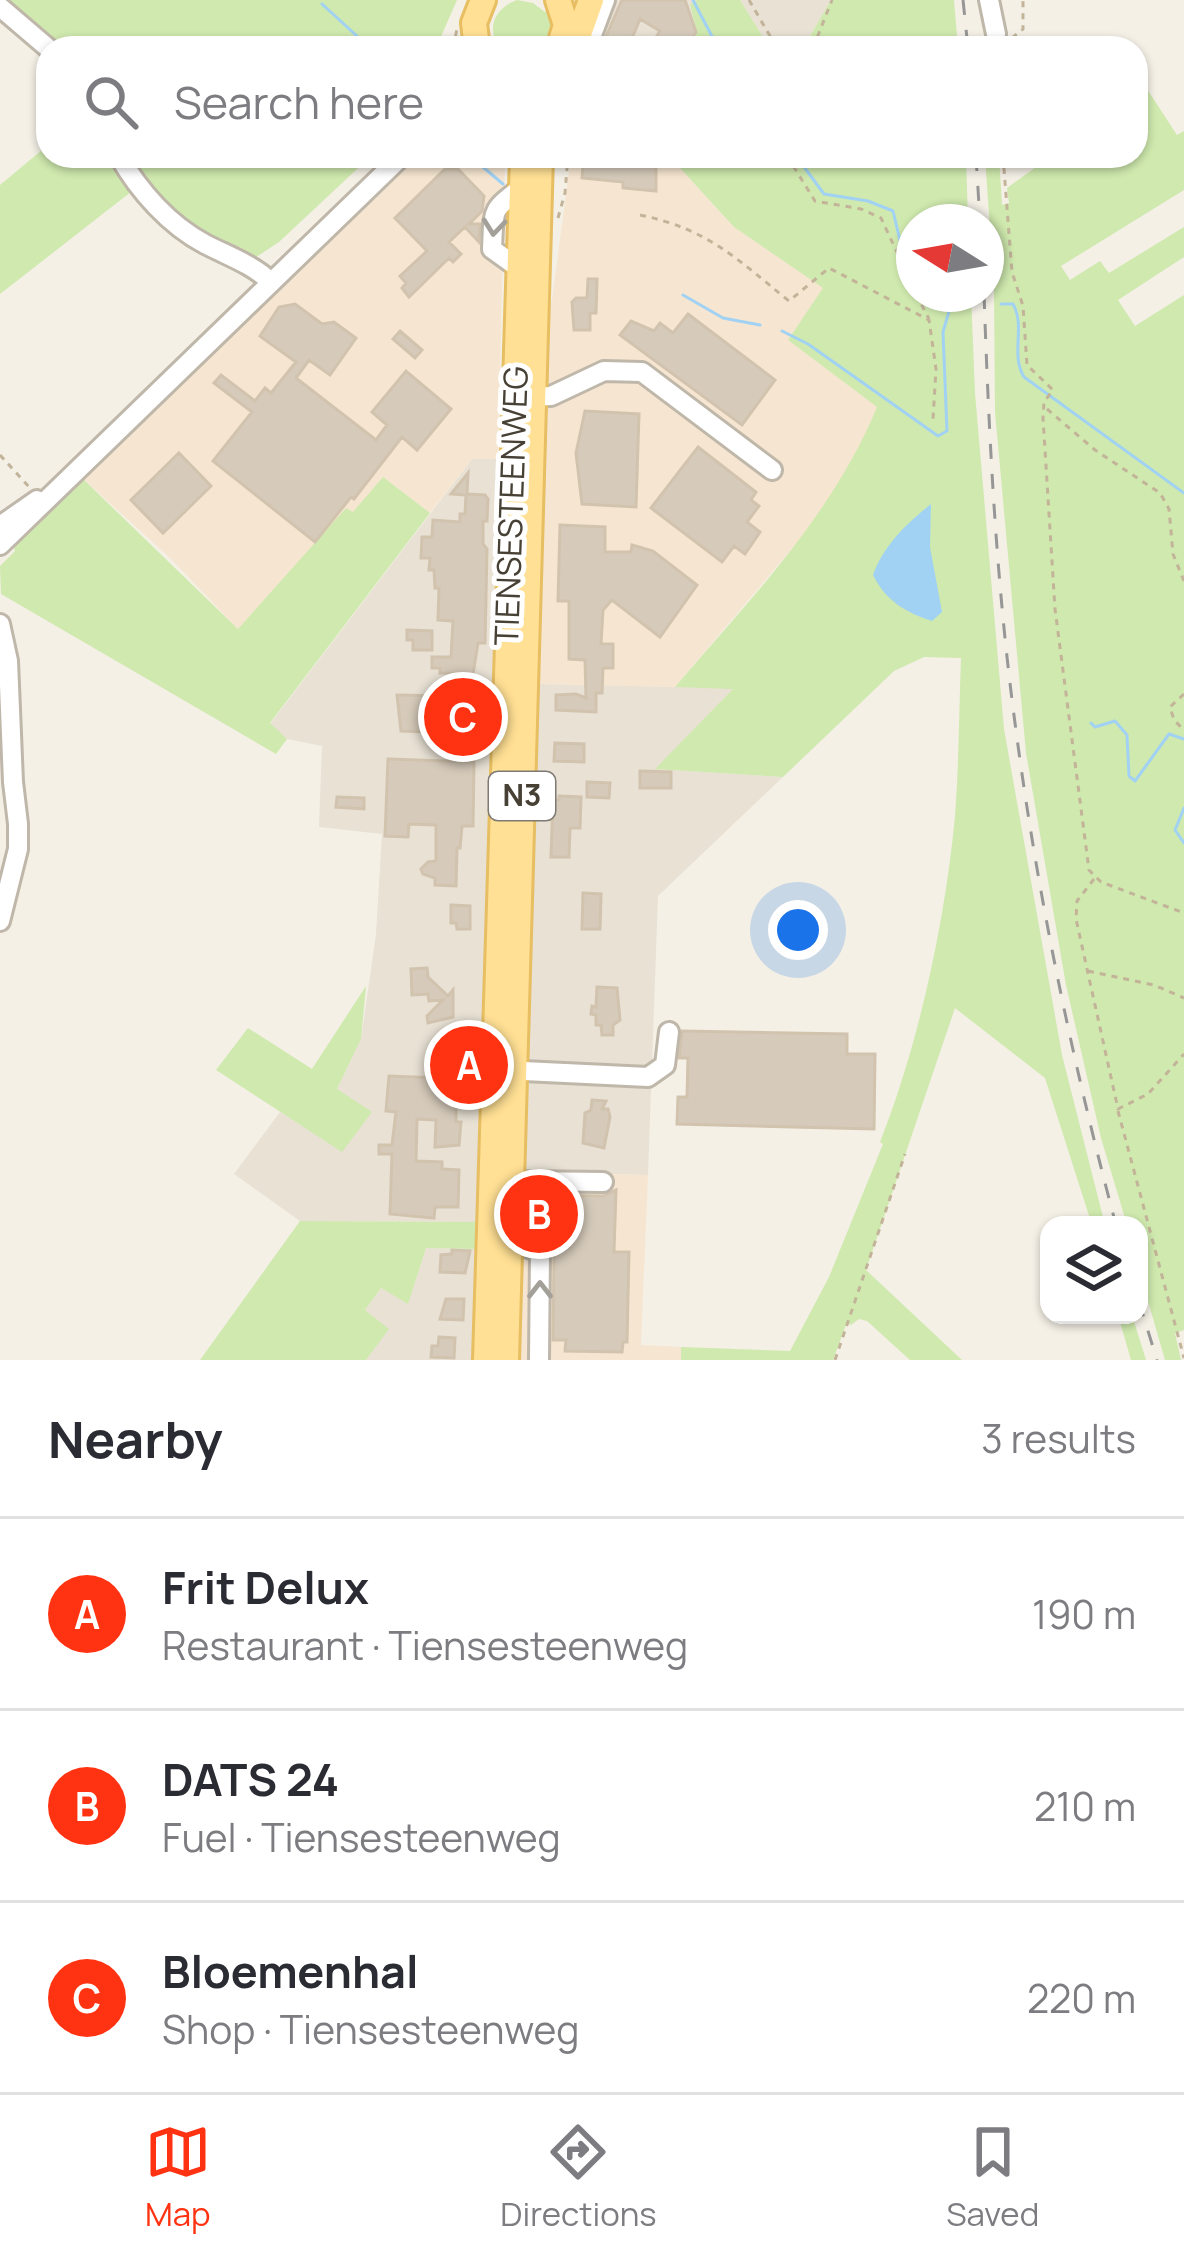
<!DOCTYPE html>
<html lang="en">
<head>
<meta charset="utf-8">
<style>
  :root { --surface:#fff; --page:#f7f7f7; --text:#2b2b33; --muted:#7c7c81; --line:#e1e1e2; --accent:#ff3312 }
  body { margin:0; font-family:Manrope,sans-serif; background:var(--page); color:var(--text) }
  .controls { position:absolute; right:36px; bottom:36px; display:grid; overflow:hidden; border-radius:24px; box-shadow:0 3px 9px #0004 }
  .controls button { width:108px; height:108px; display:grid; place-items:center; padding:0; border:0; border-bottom:3px solid var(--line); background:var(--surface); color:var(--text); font:60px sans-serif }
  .compass { position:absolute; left:896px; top:204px; width:108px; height:108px; border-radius:50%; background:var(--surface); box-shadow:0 3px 9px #0004; rotate:281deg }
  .you { position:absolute; left:798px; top:930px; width:42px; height:42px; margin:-30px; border:9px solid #fff; border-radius:50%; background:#1a73e8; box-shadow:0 0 0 18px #1a73e833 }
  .badge { display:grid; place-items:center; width:78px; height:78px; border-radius:50%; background:var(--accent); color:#fff; font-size:39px; font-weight:700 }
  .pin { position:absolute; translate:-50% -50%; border:6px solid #fff; box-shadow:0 3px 12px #0006 }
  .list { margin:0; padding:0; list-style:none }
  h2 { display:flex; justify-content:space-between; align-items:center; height:156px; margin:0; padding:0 48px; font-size:51px }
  h2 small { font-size:39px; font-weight:400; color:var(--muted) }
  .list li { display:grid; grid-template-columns:78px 1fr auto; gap:36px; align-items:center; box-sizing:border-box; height:192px; padding:0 48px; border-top:3px solid var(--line) }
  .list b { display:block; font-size:45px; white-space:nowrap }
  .list p { margin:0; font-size:39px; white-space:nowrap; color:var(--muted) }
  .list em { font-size:39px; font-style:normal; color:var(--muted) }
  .icon { flex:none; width:66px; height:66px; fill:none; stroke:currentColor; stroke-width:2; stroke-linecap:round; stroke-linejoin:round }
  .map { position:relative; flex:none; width:1184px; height:1360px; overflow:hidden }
  .search { position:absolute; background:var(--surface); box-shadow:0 3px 9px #0004; left:36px; right:36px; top:36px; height:132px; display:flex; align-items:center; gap:30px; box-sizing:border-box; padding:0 42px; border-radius:36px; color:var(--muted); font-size:45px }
  .sheet { height:732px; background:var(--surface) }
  nav { display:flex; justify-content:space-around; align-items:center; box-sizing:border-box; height:168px; border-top:3px solid var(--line); background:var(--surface); font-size:33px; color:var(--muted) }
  nav a { display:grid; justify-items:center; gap:6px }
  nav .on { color:var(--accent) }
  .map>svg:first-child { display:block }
  .residential { fill:#e8e1d4 }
  .commercial { fill:#f6e6d1 }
  .green { fill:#cfe9ae }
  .water { fill:#a1d2f3 }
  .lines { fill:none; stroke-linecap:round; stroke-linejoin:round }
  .stream { stroke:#a1d2f3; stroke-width:3 }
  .building { fill:#d6cbbb; stroke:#d1c3ae; stroke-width:3 }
  .minor-casing { stroke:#bfb7a9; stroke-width:24 }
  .major-casing { stroke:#e7be61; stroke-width:30 }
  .path { stroke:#c2b399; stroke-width:3; stroke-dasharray:6 6; stroke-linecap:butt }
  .minor { stroke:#fff; stroke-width:18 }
  .major { stroke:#ffe094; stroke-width:24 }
  .rail { stroke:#969696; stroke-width:3; stroke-dasharray:15 15; stroke-linecap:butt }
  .oneway { stroke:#a3a09a }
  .labels { text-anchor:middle; stroke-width:10; stroke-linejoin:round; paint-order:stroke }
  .shield { fill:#fff; stroke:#7e7972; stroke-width:3 }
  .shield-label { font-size:30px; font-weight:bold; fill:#474035 }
  .street-label { font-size:33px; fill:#474035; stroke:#fff }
</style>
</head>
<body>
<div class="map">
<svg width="1184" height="1360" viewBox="0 0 1184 1360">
  <rect width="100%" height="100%" fill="#f4f0e6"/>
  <path class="residential" d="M609,0h88l-7,6 7,27 -9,15h-98z
    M740,0h91l-28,48h-33z
    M472,459h26l-20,763 -178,-1 -66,-47 46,-62 62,39 -5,-62 24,-50 15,-105 6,-100 -63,-7 3,-81 -35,-7 -17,-15z
    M539,684l195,4 -77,81 126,8 -125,119 -10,279 -126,-3z
    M426,1248l51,1 -3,111h-108l22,-31 -23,-19 16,-22 27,15z"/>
  <path class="commercial" d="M410,156h95l-7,303h-26l-42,54 -47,-36 -30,36 -7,-4 -108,120 -68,-71 -89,-81z
    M571,156h98l65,71 90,61 -36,52 90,67 -22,51 -44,67 -137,162 -136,-3 6,-255 -5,-22 5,-90 7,-17z
    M522,1172l126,3 -7,170 40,2v13h-164z"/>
  <path class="green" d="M0,0h457l-21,48h-382z
    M517,0l16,3 12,9 7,-5 5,12 -8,29h-50c-13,-21 -4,-40 18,-48z
    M697,0h43l30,48h-82l9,-15 -7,-28z
    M831,0h123l4,48h-155z
    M1145,86l32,49 7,-4v59l-123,76 9,14 30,-19 9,12 75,-46v30l-66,43 17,26 49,-31v1035l-9,3 6,27h-16l-26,-90v-45h-12l-26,-87 -35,-153 -40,-232 -31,-341 -1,-124 -9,-132h14l3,49 7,-2 -2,-15 44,-32h85v-63z
    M48,145v11h66l22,32 -136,106v-109z
    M123,156h248l-92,86 -29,19 -83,-49z
    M669,156h297l2,66h-54v72h57l4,99 29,336 58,326 43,170h-13l-47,-147 -90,-70 -89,262 96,90h-52l-43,-39 -8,-2 -8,6 -4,-3 -14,38h-152v-13l109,4 39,-74 54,-133 -3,-2c39,-99 65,-220 75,-326 4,-52 4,-105 6,-158l-37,-1 -30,14 -111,106 -128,-8 78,-80 -58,-2c76,-89 157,-171 202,-280l-89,-67 35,-52 -89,-61z
    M81,477l157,152 108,-121 7,4 30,-35 47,36 -160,210 17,16 -11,15 -275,-160 -1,-28 15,-15 -3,-10z
    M366,986l-5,53 -24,50 35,23 -30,40 -126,-82 32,-42 64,41z
    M300,1221l178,1 -1,27 -51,-1 -18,56 -27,-16 -16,22 24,19 -23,31h-166z
    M1118,1315h14l14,45h-15z"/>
  <path class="water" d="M931,504l-1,43 12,65 -10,9c-27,-9 -46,-20 -59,-46 11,-30 33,-51 58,-71z"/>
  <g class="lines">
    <path class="stream" d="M693,0l25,48
      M322,4l48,44
      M470,156l33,28
      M796,156l28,38 44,7 25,10 9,38 12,14
      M928,294l22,14h12
      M683,295l40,23 37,7
      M1001,304h12c13,23 -3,50 11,73l160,116
      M782,331l26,13 130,92 9,-5 -4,-99 7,-24
      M1091,723l4,4 20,-6 12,14 2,41 6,5 34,-47 15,5
      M1184,808l-9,22 9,13"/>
  </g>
  <path class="building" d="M622,0h63l11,32 -10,16h-24l-7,-9 5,-8 -20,-12 -12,29h-27z
    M584,156h72v35l-33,-3v-6l-41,-4z
    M445,169h13l26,27 -2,15 -13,13h11l-1,18 -14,-15 -16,15 12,12 -8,8 -4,-4 -40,39 -7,-9 4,-5 -6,-7 27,-25 -32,-33z
    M588,279h9l-1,34h-6v17h-16l-2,-28 4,-4h11z
    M295,304l27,20 12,-2 22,16 -26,37 -21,-15 -13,18 80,62 11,-15 -15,-13 34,-41 45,38 -34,41 -15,-13 -48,62 -3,-2 -36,45 -102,-81 39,-49 -38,-29 7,-8 34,26 10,-13 6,5 25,-31 -36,-26 19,-29z
    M688,314l87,66 -33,45 -122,-90 11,-14 23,10 6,-8 13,10z
    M400,331l22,19 -7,8 -22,-19z
    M585,411l54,3 -3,93 -54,-3 -6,-51z
    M698,447l58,45 -5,8 8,6 -12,16 13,10 -15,22 -11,-8 -12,16 -71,-54z
    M179,453l32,33 -48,47 -32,-33z
    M468,473l-1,21 18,1 3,4 -1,22h-4v23l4,5 -2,94h-7l-5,31 -33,-1v-5h-8v-11h19l2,-36 -15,-1 1,-32h-4l-1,-18h-5l1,-12h-9l1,-21h10l1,-17 27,2v-8h5l1,-19 -15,-1z
    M560,525l45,2v25h26l1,-7 21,6 44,34 -37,52 -48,-37 -9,10 -2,34h12v24h-10l-1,25h-6v19l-40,-2v-15l20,-1 10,4 -1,-38 -16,-1v-58h-11z
    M407,630l25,1v19h-19v-10h-6z
    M443,692l33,1 -3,36 -12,-1v5l-60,-2 -4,-36 46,1z
    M555,743l29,1v18l-30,-1z
    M388,759l86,3 -1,64h-11l-2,22h-3l-1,38 -21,-1v-7l-12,-4 -2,-5 7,-7 8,-1v-36l-27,-1 -1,13 -23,-1z
    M640,771l31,1v16h-31z
    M587,782l23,1 -1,15 -22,-1z
    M559,796l22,1 -1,31h-10l-1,29h-18l2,-57h6z
    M337,797l27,1v11l-28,-2z
    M583,893l18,1 -1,35h-18z
    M451,905l19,1v23h-13l-1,-6h-5z
    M427,968l1,9 20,19 5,-6v27l-25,6 -1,-7 16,-16 -14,1 -1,-7 -16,1 -1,-26z
    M597,987l20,1 3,32 -7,5v10h-11l-1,-10h-5v-10l-5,-1 1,-8 4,1z
    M682,1031l165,3v20h28l-1,75 -197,-5 1,-27h9l1,-39h-9z
    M441,1059l32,1v42h-17v20h5l-2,23 -24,2 1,-27 -19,-1 -1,42 26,1v7l17,1 -1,37h-23l-1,11 -44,-4 2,-60h-13v-9h13l4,-33 -10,-1 3,-35 52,2z
    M592,1100l14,1 -4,8h6l2,8 -6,31 -21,-5 2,-30 6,-3z
    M616,1190l-2,62h15l-2,90h-4l-1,10 -57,-1 1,-11h-13l1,-88 -4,-14h-6v-43l59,1z
    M452,1250l18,1 -5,22 -25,-1 1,-17 11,-1z
    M446,1299h18l-1,21 -23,-1z
    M439,1337l16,1 -1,20 -23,-1 1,-11h6z"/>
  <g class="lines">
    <g class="minor-casing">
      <path id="minor" d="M989,0l7,34
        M0,7l48,41
        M587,48l18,-48
        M119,156c20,35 50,69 86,88 23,12 47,20 66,38
        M517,267l-25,-18c2,-41 -2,-37 30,-62
        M525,397l26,-1 53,-25 38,1 130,98
        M0,526l37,-26
        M0,545l402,-389
        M0,624l8,37 5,121 5,42v25l-18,72
        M505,1070l143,7 17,-12 4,-33
        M502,1173l19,8 82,1
        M509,1241l31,11 -1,108
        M530,1248l1,-67"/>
    </g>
    <g class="major-casing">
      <path id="major" d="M558,0l8,25 -7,23
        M477,48l-3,-25 9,-23
        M574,48l17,-48
        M486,1360l37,-1204
        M506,1360l34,-1204"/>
    </g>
    <path class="path" d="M749,0l21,36 1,12
      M1012,38l11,-9v-29
      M453,48l4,-19
      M813,48l19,-48
      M787,156l28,45 46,8 20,9 33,71
      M1003,156l9,116 11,34 4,59 26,25 -9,12 -1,16 12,191 34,261 12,12 83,31
      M640,215c68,14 97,44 149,86l40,-33 100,52 7,49 -3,50
      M558,218l7,-25 3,-37
      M916,294l13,25
      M1047,409l48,41 65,43 9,16 4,45 11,27
      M0,455l30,33
      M1184,694l-14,13 4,13 10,10
      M1094,879l-17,22 -1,18 42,190 30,-15 36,-40
      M1088,971l66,14 30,13
      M1118,1111l66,247
      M835,1360l70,-206"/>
    <use href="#minor" class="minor"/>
    <use href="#major" class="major"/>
    <path class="rail" d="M963,0l5,48
      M976,156l4,66
      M984,294c5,143 12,287 31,429 22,170 57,337 101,502
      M1139,1302l18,58"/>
  </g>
  <defs><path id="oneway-chevron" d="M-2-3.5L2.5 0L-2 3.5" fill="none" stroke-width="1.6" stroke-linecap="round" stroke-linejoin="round" transform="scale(3)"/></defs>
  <g class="oneway">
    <use href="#oneway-chevron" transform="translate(494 227) rotate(96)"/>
    <use href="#oneway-chevron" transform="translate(540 1290) rotate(-90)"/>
  </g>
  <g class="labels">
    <rect class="shield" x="489" y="772" width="66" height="48" rx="9"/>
    <g class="shield-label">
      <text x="522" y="806">N3</text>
    </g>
    <g class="street-label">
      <text transform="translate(511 506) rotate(-88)" y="12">TIENSESTEENWEG</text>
    </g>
  </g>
</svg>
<div class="controls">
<button><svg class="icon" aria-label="layers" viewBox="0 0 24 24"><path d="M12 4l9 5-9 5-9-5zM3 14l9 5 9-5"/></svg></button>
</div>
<svg class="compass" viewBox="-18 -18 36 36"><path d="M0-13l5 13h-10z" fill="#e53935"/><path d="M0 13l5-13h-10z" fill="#7c7c81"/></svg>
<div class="you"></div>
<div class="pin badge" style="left:469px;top:1065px">A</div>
<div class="pin badge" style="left:539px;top:1214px">B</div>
<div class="pin badge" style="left:463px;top:717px">C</div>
<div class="search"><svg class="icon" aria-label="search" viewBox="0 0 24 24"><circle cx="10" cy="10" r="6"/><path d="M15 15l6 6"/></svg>Search here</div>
</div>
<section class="sheet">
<h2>Nearby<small>3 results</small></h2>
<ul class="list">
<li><span class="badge">A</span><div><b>Frit Delux</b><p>Restaurant · Tiensesteenweg</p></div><em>190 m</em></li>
<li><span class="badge">B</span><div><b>DATS 24</b><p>Fuel · Tiensesteenweg</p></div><em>210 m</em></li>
<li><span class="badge">C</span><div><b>Bloemenhal</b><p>Shop · Tiensesteenweg</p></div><em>220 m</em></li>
</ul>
</section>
<nav>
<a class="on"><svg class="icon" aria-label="map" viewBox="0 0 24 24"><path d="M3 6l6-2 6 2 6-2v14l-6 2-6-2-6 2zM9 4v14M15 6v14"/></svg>Map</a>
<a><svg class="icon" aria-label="directions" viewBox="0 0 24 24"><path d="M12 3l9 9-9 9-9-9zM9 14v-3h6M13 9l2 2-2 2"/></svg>Directions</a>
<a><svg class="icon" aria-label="saved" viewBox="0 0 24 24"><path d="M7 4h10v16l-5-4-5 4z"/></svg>Saved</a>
</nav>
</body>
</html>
